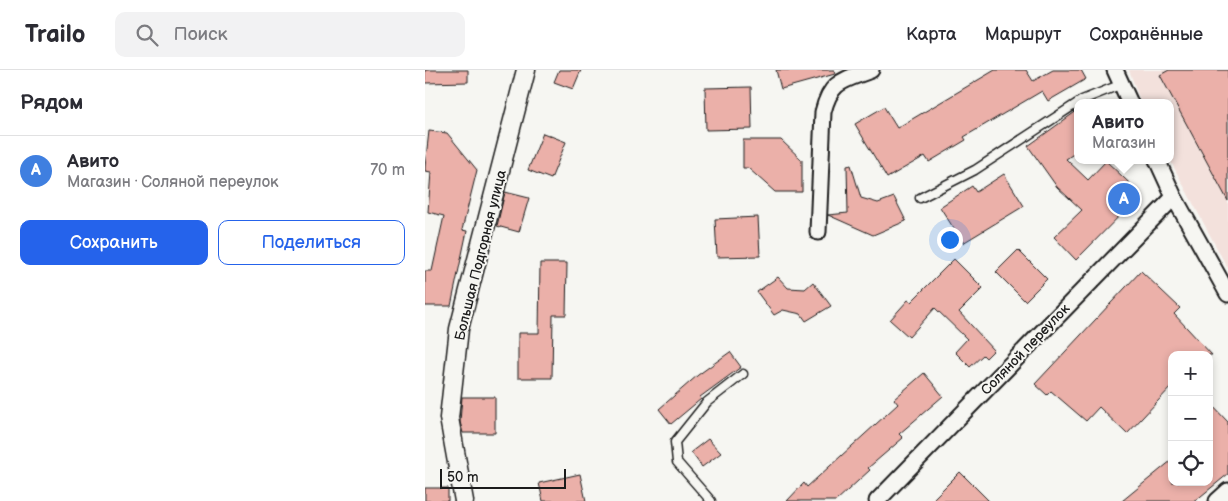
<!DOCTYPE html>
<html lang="ru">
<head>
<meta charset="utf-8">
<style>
  :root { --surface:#fff; --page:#f2f2f3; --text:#2b2b33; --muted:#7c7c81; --line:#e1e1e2; --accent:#2563eb }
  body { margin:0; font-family:"Balsamiq Sans",sans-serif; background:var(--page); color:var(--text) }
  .controls { position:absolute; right:15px; bottom:15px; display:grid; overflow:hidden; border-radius:10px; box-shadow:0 2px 8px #0003 }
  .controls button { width:45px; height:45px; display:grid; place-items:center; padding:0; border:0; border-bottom:1px solid var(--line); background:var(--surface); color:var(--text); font:25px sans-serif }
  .scale { position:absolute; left:15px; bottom:12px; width:126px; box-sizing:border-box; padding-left:5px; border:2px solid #1c1c1c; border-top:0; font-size:14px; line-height:18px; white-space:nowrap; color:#1c1c1c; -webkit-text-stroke:4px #f6f6f2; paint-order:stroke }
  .you { position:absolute; left:524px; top:169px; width:18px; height:18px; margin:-12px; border:4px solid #fff; border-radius:50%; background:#1a73e8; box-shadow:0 0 0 8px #1a73e833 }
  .badge { display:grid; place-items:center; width:32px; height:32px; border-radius:50%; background:var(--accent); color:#fff; font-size:16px; font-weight:700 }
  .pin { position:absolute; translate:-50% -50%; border:2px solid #fff; box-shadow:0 1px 5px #0006 }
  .popup { position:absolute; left:649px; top:29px; width:100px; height:65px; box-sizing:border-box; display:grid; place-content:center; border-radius:10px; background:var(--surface); filter:drop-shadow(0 1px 4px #0005); font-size:16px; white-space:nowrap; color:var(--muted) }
  .popup b { font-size:19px; color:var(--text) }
  .popup::after { content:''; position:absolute; left:50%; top:100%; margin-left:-10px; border:10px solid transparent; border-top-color:var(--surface) }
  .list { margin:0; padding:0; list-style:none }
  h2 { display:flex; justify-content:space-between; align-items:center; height:65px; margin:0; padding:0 20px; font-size:21px }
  h2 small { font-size:16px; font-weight:400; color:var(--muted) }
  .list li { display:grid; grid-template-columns:32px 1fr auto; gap:15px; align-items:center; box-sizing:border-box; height:70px; padding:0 20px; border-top:1px solid var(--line) }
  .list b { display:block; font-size:19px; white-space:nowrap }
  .list p { margin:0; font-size:16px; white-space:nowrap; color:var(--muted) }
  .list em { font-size:16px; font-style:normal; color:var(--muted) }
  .actions { display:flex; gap:10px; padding:15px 20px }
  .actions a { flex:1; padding:11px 0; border:1px solid var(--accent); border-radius:10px; text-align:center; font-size:18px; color:var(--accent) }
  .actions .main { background:var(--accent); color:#fff }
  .icon { flex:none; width:28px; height:28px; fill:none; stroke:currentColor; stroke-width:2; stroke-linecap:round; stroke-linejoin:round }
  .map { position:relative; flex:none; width:803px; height:431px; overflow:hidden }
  header { display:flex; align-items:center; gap:30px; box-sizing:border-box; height:70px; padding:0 25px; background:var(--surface); border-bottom:1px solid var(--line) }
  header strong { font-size:24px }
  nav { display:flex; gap:28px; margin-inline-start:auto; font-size:18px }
  .search { width:350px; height:45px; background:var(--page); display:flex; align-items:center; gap:12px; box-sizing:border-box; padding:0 18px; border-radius:10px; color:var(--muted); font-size:19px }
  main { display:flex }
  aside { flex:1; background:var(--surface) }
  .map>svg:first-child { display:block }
  .built { fill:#f3e1dc }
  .building { fill:#ebb0a9; stroke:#1c1c1c }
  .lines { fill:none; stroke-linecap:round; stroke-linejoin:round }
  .service-casing { stroke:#1c1c1c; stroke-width:11 }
  .minor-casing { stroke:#1c1c1c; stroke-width:19 }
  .tertiary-casing { stroke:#1c1c1c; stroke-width:21 }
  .service { stroke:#f6f6f2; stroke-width:8 }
  .minor { stroke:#f6f6f2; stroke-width:15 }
  .tertiary { stroke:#f6f6f2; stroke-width:18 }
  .labels { text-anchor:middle; stroke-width:4; stroke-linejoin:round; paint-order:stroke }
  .street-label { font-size:14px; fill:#1c1c1c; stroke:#f6f6f2 }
</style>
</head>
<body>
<header>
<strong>Trailo</strong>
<div class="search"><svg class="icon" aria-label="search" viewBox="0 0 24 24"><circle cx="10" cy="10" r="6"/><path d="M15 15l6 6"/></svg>Поиск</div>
<nav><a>Карта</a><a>Маршрут</a><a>Сохранённые</a></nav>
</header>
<main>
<aside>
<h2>Рядом<small></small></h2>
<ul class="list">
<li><span class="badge" style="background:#3f7fe0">A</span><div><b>Авито</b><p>Магазин · Соляной переулок</p></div><em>70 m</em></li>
</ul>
<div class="actions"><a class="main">Сохранить</a><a>Поделиться</a></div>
</aside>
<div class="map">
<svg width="803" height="431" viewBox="0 0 803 431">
  <rect width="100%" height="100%" fill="#f6f6f2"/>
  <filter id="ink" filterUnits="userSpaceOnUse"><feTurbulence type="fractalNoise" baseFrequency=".02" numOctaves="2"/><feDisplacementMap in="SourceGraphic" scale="10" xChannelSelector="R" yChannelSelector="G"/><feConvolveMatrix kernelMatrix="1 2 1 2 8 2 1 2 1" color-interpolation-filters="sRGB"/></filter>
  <g filter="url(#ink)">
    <path class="built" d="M704,0h99v199l-58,-109v-57h-29z"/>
    <path class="building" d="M0,0h43v12l-43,1z
      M134,0h22l-8,19 -19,-7z
      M351,0h58l1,4 -54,15z
      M570,0h31l7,11 20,-11h28l5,9 -38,22 -6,-10 -78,46 2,3 -37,22 -4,-6 -38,22 -32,-54 29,-17 13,21z
      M744,0h59v131l-68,-126z
      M326,17l1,42 -46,1 -1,-42z
      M653,40v41l-12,8 22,21 18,-19 35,33 -65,66 -22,-23 28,-27 -25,-23 -29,-41z
      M4,61l18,2 30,37 -15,60 5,1 -16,75h-26v-35h7l12,-55 -16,-4 3,-40 -6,-1v-4z
      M118,63l23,9 -15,37 -23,-9z
      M318,70h38l21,20v32h-27l-27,-24h-5z
      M426,95l10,33 17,5 16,-6 12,24 -33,14 -45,-20 20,-2 -1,-47z
      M579,104l20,32 -61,37 -23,-36 32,-21 4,6z
      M80,122l24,6 -10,34 -22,-6z
      M333,147l2,39 -43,1 -2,-38z
      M593,180l29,29 -22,22 -29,-29z
      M529,189l29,29 -24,24 35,38 -8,8 -3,-3 -13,12 -15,-15 12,-13 -32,-31 -26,29 -19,-17 18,-20 3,2z
      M115,193h27l-1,52h-13l-1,63h-34v-45h21z
      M716,201l39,37 -6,6 38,41h-40v31l-45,48 -28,-27 -13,14 -35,-30 -4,4 -12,-11z
      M353,207l10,11 17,1 8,-7 18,24 -25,15 -5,-7 -18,-4 -9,5 -17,-23z
      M305,282l11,15 -41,30 1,2 -30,25 -12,-15 39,-34z
      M499,303l19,23 -44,38 4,4 -35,30 2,2 -34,31h-49l17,-18 3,4 91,-83 -4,-5z
      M37,327h33v36h-32l-3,-11z
      M784,332l19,20v52l-33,27h-73l50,-41v22h37z
      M283,369l13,14 -19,14 -11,-15z
      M535,402l29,29h-58z
      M155,404l6,27h-43l-4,-18z
      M0,418h23v13h-23z"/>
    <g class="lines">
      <g class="service-casing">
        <path id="service" d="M495,128l55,-28 107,-70 40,-16
          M286,431l-34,-39 -2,-20 32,-40 36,-28"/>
      </g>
      <g class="minor-casing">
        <path id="minor" d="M690,0l15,33
          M732,90l17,37 54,97
          M393,162l5,-120c8,-32 20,-31 48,-42
          M452,431l297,-304
          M792,431l11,-10"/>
      </g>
      <g class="tertiary-casing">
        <path id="tertiary" d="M39,431l-15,-83 10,-89 67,-259"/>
      </g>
      <use href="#service" class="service"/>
      <use href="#minor" class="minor"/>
      <use href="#tertiary" class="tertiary"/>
    </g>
  </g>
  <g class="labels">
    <g class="street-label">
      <text transform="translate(55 185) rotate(-76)" y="5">Большая Подгорная улица</text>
      <text transform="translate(600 279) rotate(-46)" y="5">Соляной переулок</text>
    </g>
  </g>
</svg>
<div class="controls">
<button>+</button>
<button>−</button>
<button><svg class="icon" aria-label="locate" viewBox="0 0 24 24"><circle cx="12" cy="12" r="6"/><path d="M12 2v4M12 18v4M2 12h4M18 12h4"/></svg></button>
</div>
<div class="scale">50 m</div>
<div class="you"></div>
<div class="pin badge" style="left:699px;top:129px;background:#3f7fe0">A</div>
<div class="popup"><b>Авито</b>Магазин</div>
</div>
</main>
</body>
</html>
